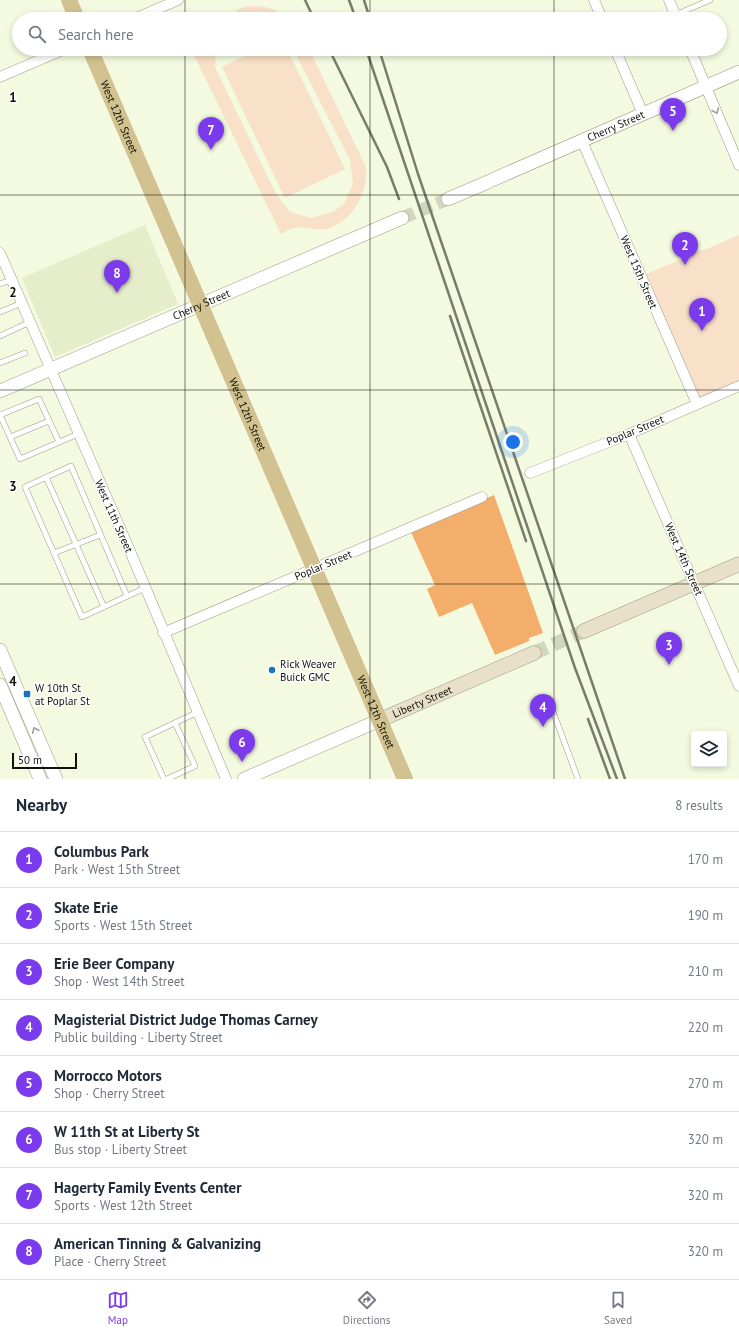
<!DOCTYPE html>
<html lang="en">
<head>
<meta charset="utf-8">
<style>
  :root { --surface:#fff; --page:#f2f2f3; --text:#1f2937; --muted:#747a83; --line:#e0e1e3; --accent:#7c3aed }
  body { margin:0; font-family:"PT Sans",sans-serif; background:var(--page); color:var(--text) }
  .controls { position:absolute; right:12px; bottom:12px; display:grid; overflow:hidden; border-radius:4px; box-shadow:0 2px 6px #0003 }
  .controls button { width:36px; height:36px; display:grid; place-items:center; padding:0; border:0; border-bottom:1px solid var(--line); background:var(--surface); color:var(--text); font:20px sans-serif }
  .scale { position:absolute; left:12px; bottom:10px; width:65px; box-sizing:border-box; padding-left:4px; border:2px solid #101209; border-top:0; font-size:11px; line-height:14px; white-space:nowrap; color:#101209; -webkit-text-stroke:3px #fff; paint-order:stroke }
  .you { position:absolute; left:513px; top:442px; width:14px; height:14px; margin:-10px; border:3px solid #fff; border-radius:50%; background:#1a73e8; box-shadow:0 0 0 6px #1a73e833 }
  .badge { display:grid; place-items:center; width:26px; height:26px; border-radius:50%; background:var(--accent); color:#fff; font-size:13px; font-weight:700 }
  .pin { position:absolute; translate:-50% -33px; filter:drop-shadow(0 1px 2px #0008) }
  .pin::after { content:''; position:absolute; top:21px; width:14px; height:12px; background:inherit; clip-path:polygon(0 0,100% 0,50% 100%) }
  .list { margin:0; padding:0; list-style:none }
  h2 { display:flex; justify-content:space-between; align-items:center; height:52px; margin:0; padding:0 16px; font-size:17px }
  h2 small { font-size:13px; font-weight:400; color:var(--muted) }
  .list li { display:grid; grid-template-columns:26px 1fr auto; gap:12px; align-items:center; box-sizing:border-box; height:56px; padding:0 16px; border-top:1px solid var(--line) }
  .list b { display:block; font-size:15px; white-space:nowrap }
  .list p { margin:0; font-size:13px; white-space:nowrap; color:var(--muted) }
  .list em { font-size:13px; font-style:normal; color:var(--muted) }
  .icon { flex:none; width:22px; height:22px; fill:none; stroke:currentColor; stroke-width:2; stroke-linecap:round; stroke-linejoin:round }
  .map { position:relative; flex:none; width:739px; height:779px; overflow:hidden }
  .search { position:absolute; background:var(--surface); box-shadow:0 2px 6px #0003; left:12px; right:12px; top:12px; height:44px; display:flex; align-items:center; gap:10px; box-sizing:border-box; padding:0 14px; border-radius:22px; color:var(--muted); font-size:15px }
  .sheet { height:500px; background:var(--surface) }
  nav { display:flex; justify-content:space-around; align-items:center; box-sizing:border-box; height:56px; border-top:1px solid var(--line); background:var(--surface); font-size:11px; color:var(--muted) }
  nav a { display:grid; justify-items:center; gap:2px }
  nav .on { color:var(--accent) }
  .map>svg:first-child { display:block }
  .built { fill:#e5edcb }
  .green { fill:#f8e0c9 }
  .forest { fill:#f2ae6a }
  .lines { fill:none; stroke-linecap:round; stroke-linejoin:round }
  .tertiary-tunnel { stroke:#d1d7bf; stroke-width:13; stroke-dasharray:13 6; stroke-linecap:butt }
  .secondary-tunnel { stroke:#d1d7bf; stroke-width:14; stroke-dasharray:14 7; stroke-linecap:butt }
  .service-casing { stroke:#999f86; stroke-width:6 }
  .minor-casing { stroke:#999f86; stroke-width:11 }
  .tertiary-casing { stroke:#999f86; stroke-width:14 }
  .secondary-casing { stroke:#999f86; stroke-width:15 }
  .primary-casing { stroke:#fff; stroke-width:17 }
  .service { stroke:#fff; stroke-width:5 }
  .minor { stroke:#fff; stroke-width:10 }
  .tertiary { stroke:#fff; stroke-width:13 }
  .secondary { stroke:#e8e0c8; stroke-width:14 }
  .primary { stroke:#d2c290; stroke-width:16 }
  .rail { stroke:#787d6b; stroke-width:2.5 }
  .oneway { stroke:#9fa09d }
  .grid { fill:none; stroke:#101209; stroke-width:1; stroke-opacity:0.55 }
  .poi-dot { fill:#1a73c1; stroke:#fff; stroke-width:1.5 }
  .labels { text-anchor:middle; stroke-width:3; stroke-linejoin:round; paint-order:stroke }
  .street-label { font-size:11px; fill:#101209; stroke:#fff }
  .poi-label { font-size:11px; fill:#101209; stroke:#fff; text-anchor:start }
  .grid-label { font-size:13px; text-anchor:middle; font-weight:bold; fill:#101209; stroke:#fff; stroke-width:3; stroke-linejoin:round; paint-order:stroke }
</style>
</head>
<body>
<div class="map">
<svg width="739" height="779" viewBox="0 0 739 779">
  <rect width="100%" height="100%" fill="#f3fadf"/>
  <path class="built" d="M145,225l33,79 -123,53 -33,-79z"/>
  <path class="green" d="M256,6c14,1 23,4 33,13h-68l22,-12z
    M191,49h25l-1,18 61,127 14,18 21,6 22,-6 11,-8 9,-21 -3,-23 -57,-111h16l57,118c2,26 -13,55 -40,62 -12,2 -21,-3 -31,-1 -4,0 -10,4 -14,6z
    M259,49h28l58,120 -60,29 -63,-131z
    M739,235v151l-42,18 -56,-128 53,-22 -1,-3 11,-1z"/>
  <path class="forest" d="M494,495l49,138 -14,5v3l-34,14 -23,-52 -33,14 -12,-28 8,-4 -25,-55z"/>
  <g class="lines">
    <path class="tertiary-tunnel" d="M402,218l46,-19"/>
    <path class="secondary-tunnel" d="M534,653l50,-22"/>
    <g class="service-casing">
      <path id="service" d="M675,15l35,-15
        M0,284l11,-4
        M0,312l22,-9
        M0,336l30,-14
        M0,363l25,-10
        M10,437l39,-16
        M59,442l-20,-43 -39,16 20,44 58,-25
        M46,477l58,130
        M54,553l46,-18
        M127,596l-56,-130 -46,21 57,130 63,-29
        M548,698l30,81
        M164,779l-19,-42 53,-25
        M167,779l28,-13 -20,-43"/>
    </g>
    <g class="minor-casing">
      <path id="minor" d="M594,0l8,19
        M669,0l8,19
        M134,19l44,-19
        M615,49l28,65
        M690,49l49,116
        M0,77l65,-28
        M582,141l115,263
        M0,253l127,291 99,235
        M629,434l110,252
        M530,473l99,-39 110,-48
        M163,633l319,-136"/>
    </g>
    <g class="tertiary-casing">
      <g id="tertiary">
        <path id="s1" d="M492,180l247,-108"/>
        <path d="M448,199l40,-17"/>
        <path id="s2" d="M0,391l402,-173"/>
        <path d="M0,650l56,129"/>
        <path d="M0,685l40,94"/>
        <path d="M244,779l136,-59"/>
      </g>
    </g>
    <g class="secondary-casing">
      <g id="secondary">
        <path d="M584,631l155,-67"/>
        <path id="s3" d="M380,720l154,-67"/>
      </g>
    </g>
    <g class="primary-casing">
      <g id="primary">
        <path d="M69,0l8,19"/>
        <path id="s4" d="M90,49l315,730"/>
      </g>
    </g>
    <use href="#service" class="service"/>
    <use href="#minor" class="minor"/>
    <use href="#tertiary" class="tertiary"/>
    <use href="#secondary" class="secondary"/>
    <use href="#primary" class="primary"/>
    <path class="rail" d="M305,0l9,19
      M349,0l7,19
      M364,0l6,19
      M329,49l58,118 12,32
      M366,49l209,619 42,111
      M379,49l39,125 207,605
      M450,316l76,225
      M588,719l22,60"/>
  </g>
  <defs><path id="oneway-chevron" d="M-2-3.5L2.5 0L-2 3.5" fill="none" stroke-width="1.6" stroke-linecap="round" stroke-linejoin="round"/></defs>
  <g class="oneway">
    <use href="#oneway-chevron" transform="translate(716 111) rotate(67)"/>
    <use href="#oneway-chevron" transform="translate(35 730) rotate(-113)"/>
  </g>
  <path class="grid" d="M185,0v19M370,0v19M554,0v19M185,49v730M370,49v730M554,49v730M0,195h739M0,390h739M0,584h739"/>
  <g class="poi-dot">
    <circle cx="272" cy="670" r="4"/>
    <rect x="23" y="690" width="8" height="8" rx="2"/>
  </g>
  <g class="labels">
    <g class="street-label">
      <text dy="4" stroke="none"><textPath href="#s4" startOffset="74">West 12th Street</textPath></text>
      <text dy="4" stroke="none"><textPath href="#s1" startOffset="135">Cherry Street</textPath></text>
      <text transform="translate(639 272) rotate(67)" y="4">West 15th Street</text>
      <text dy="4" stroke="none"><textPath href="#s2" startOffset="219">Cherry Street</textPath></text>
      <text dy="4" stroke="none"><textPath href="#s4" startOffset="398">West 12th Street</textPath></text>
      <text transform="translate(635 430) rotate(-23)" y="4">Poplar Street</text>
      <text transform="translate(114 516) rotate(66)" y="4">West 11th Street</text>
      <text transform="translate(684 559) rotate(66)" y="4">West 14th Street</text>
      <text transform="translate(323 565) rotate(-23)" y="4">Poplar Street</text>
      <text dy="4" stroke="none"><textPath href="#s3" startOffset="46">Liberty Street</textPath></text>
      <text dy="4" stroke="none"><textPath href="#s4" startOffset="722">West 12th Street</textPath></text>
    </g>
    <g class="poi-label">
      <text x="280" y="668">Rick Weaver<tspan x="280" dy="13">Buick GMC</tspan></text>
      <text x="35" y="692">W 10th St<tspan x="35" dy="13">at Poplar St</tspan></text>
    </g>
  </g>
  <g class="grid-label">
    <text x="13" y="102">1</text>
    <text x="13" y="297">2</text>
    <text x="13" y="491">3</text>
    <text x="13" y="686">4</text>
  </g>
</svg>
<div class="controls">
<button><svg class="icon" aria-label="layers" viewBox="0 0 24 24"><path d="M12 4l9 5-9 5-9-5zM3 14l9 5 9-5"/></svg></button>
</div>
<div class="scale">50 m</div>
<div class="you"></div>
<div class="pin badge" style="left:702px;top:331px">1</div>
<div class="pin badge" style="left:685px;top:265px">2</div>
<div class="pin badge" style="left:669px;top:665px">3</div>
<div class="pin badge" style="left:543px;top:727px">4</div>
<div class="pin badge" style="left:673px;top:131px">5</div>
<div class="pin badge" style="left:242px;top:762px">6</div>
<div class="pin badge" style="left:211px;top:150px">7</div>
<div class="pin badge" style="left:117px;top:293px">8</div>
<div class="search"><svg class="icon" aria-label="search" viewBox="0 0 24 24"><circle cx="10" cy="10" r="6"/><path d="M15 15l6 6"/></svg>Search here</div>
</div>
<section class="sheet">
<h2>Nearby<small>8 results</small></h2>
<ul class="list">
<li><span class="badge">1</span><div><b>Columbus Park</b><p>Park · West 15th Street</p></div><em>170 m</em></li>
<li><span class="badge">2</span><div><b>Skate Erie</b><p>Sports · West 15th Street</p></div><em>190 m</em></li>
<li><span class="badge">3</span><div><b>Erie Beer Company</b><p>Shop · West 14th Street</p></div><em>210 m</em></li>
<li><span class="badge">4</span><div><b>Magisterial District Judge Thomas Carney</b><p>Public building · Liberty Street</p></div><em>220 m</em></li>
<li><span class="badge">5</span><div><b>Morrocco Motors</b><p>Shop · Cherry Street</p></div><em>270 m</em></li>
<li><span class="badge">6</span><div><b>W 11th St at Liberty St</b><p>Bus stop · Liberty Street</p></div><em>320 m</em></li>
<li><span class="badge">7</span><div><b>Hagerty Family Events Center</b><p>Sports · West 12th Street</p></div><em>320 m</em></li>
<li><span class="badge">8</span><div><b>American Tinning &amp; Galvanizing</b><p>Place · Cherry Street</p></div><em>320 m</em></li>
</ul>
</section>
<nav>
<a class="on"><svg class="icon" aria-label="map" viewBox="0 0 24 24"><path d="M3 6l6-2 6 2 6-2v14l-6 2-6-2-6 2zM9 4v14M15 6v14"/></svg>Map</a>
<a><svg class="icon" aria-label="directions" viewBox="0 0 24 24"><path d="M12 3l9 9-9 9-9-9zM9 14v-3h6M13 9l2 2-2 2"/></svg>Directions</a>
<a><svg class="icon" aria-label="saved" viewBox="0 0 24 24"><path d="M7 4h10v16l-5-4-5 4z"/></svg>Saved</a>
</nav>
</body>
</html>
